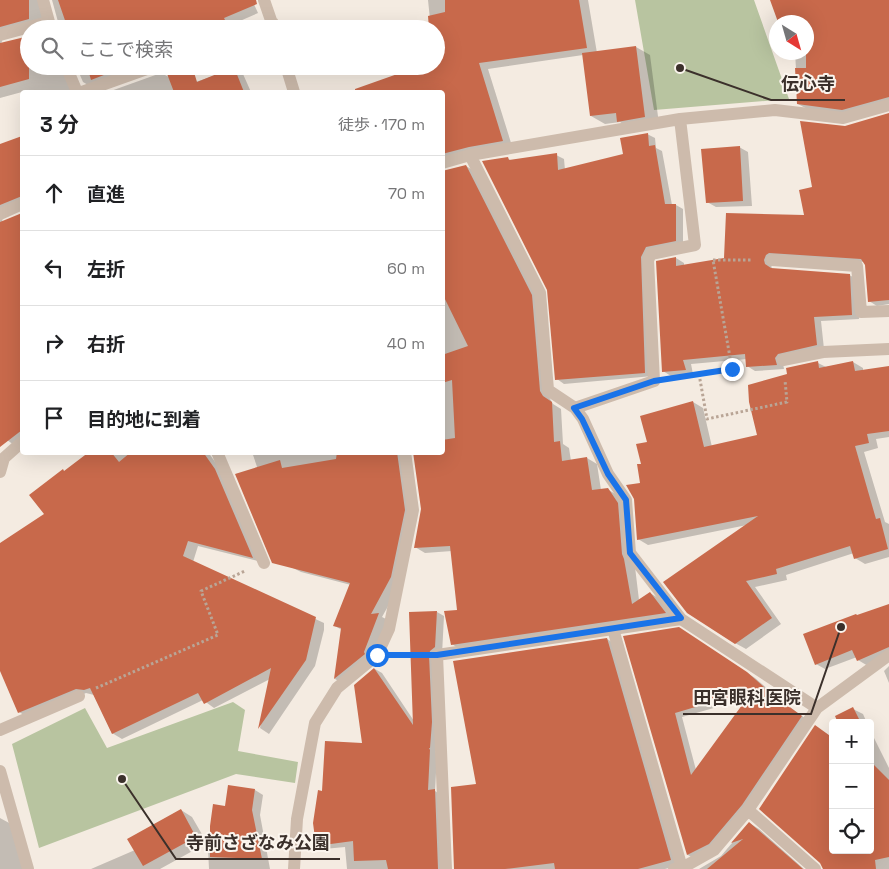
<!DOCTYPE html>
<html lang="ja">
<head>
<meta charset="utf-8">
<style>
  :root { --surface:#fff; --page:#f6f6f6; --text:#202124; --muted:#757577; --line:#e0e0e0 }
  body { margin:0; font-family:"Space Grotesk","Noto Sans JP",sans-serif; background:var(--page); color:var(--text) }
  .controls { position:absolute; right:15px; bottom:15px; display:grid; overflow:hidden; border-radius:5px; box-shadow:0 5px 20px #0002 }
  .controls button { width:45px; height:45px; display:grid; place-items:center; padding:0; border:0; border-bottom:1px solid var(--line); background:var(--surface); color:var(--text); font:25px sans-serif }
  .compass { position:absolute; left:769px; top:15px; width:45px; height:45px; border-radius:50%; background:var(--surface); box-shadow:0 5px 20px #0002; rotate:143deg }
  .stop { position:absolute; width:15px; height:15px; margin:-11px; border:4px solid #1a73e8; border-radius:50%; background:#fff }
  .stop.end { background:#1a73e8; border-color:#fff; box-shadow:0 1px 5px #0008 }
  .list { margin:0; padding:0; list-style:none }
  h2 { display:flex; justify-content:space-between; align-items:center; height:65px; margin:0; padding:0 20px; font-size:21px }
  h2 small { font-size:16px; font-weight:400; color:var(--muted) }
  .list li { display:grid; grid-template-columns:32px 1fr auto; gap:15px; align-items:center; box-sizing:border-box; height:75px; padding:0 20px; border-top:1px solid var(--line) }
  .list b { display:block; font-size:19px; white-space:nowrap }
  .list em { font-size:16px; font-style:normal; color:var(--muted) }
  .icon { flex:none; width:28px; height:28px; fill:none; stroke:currentColor; stroke-width:2; stroke-linecap:round; stroke-linejoin:round }
  .map { position:relative; flex:none; width:889px; height:869px; overflow:hidden }
  .search { position:absolute; background:var(--surface); box-shadow:0 5px 20px #0002; left:20px; top:20px; width:425px; height:55px; display:flex; align-items:center; gap:12px; box-sizing:border-box; padding:0 18px; border-radius:28px; color:var(--muted); font-size:19px }
  .panel { position:absolute; background:var(--surface); box-shadow:0 5px 20px #0002; left:20px; top:90px; width:425px; height:365px; border-radius:5px }
  .map>svg:first-child { display:block }
  .green { fill:#b8c4a0 }
  .shadow { fill:#0003; fill-rule:evenodd }
  .building { fill:#c8694b; fill-rule:evenodd }
  .lines { fill:none; stroke-linecap:round; stroke-linejoin:round }
  .path { stroke:#b9a596; stroke-width:3; stroke-dasharray:2.5 2.5; stroke-linecap:butt }
  .minor { stroke:#cdbbac; stroke-width:12 }
  .route { stroke:#1a73e8; stroke-width:6 }
  .leader { fill:none; stroke:#3b302b; stroke-width:2 }
  .callout-dot { fill:#3b302b; stroke:#fbf5ee; stroke-width:2 }
  .callout-label { font-size:18px; text-anchor:middle; font-weight:bold; fill:#3b302b; stroke:#fbf5ee; stroke-width:4; stroke-linejoin:round; paint-order:stroke }
</style>
</head>
<body>
<div class="map">
<svg width="889" height="869" viewBox="0 0 889 869">
  <rect width="100%" height="100%" fill="#f4ebe1"/>
  <path class="green" d="M635,0h119l35,99 -135,11z
    M233,702l12,8 -7,41 60,11 -3,21 -59,-9 -197,74 -27,-104 73,-36 22,40z"/>
  <path class="shadow" d="M0,0h48v21l-44,14 -3,9 28,22h42l5,26h-54v3v-3l-22,6z
    M52,0h200l6,13 -25,11 1,2 -7,3h-167z
    M428,0h160l9,53 39,-6 14,8 9,69 -27,5 -12,-7 -15,2 -14,-8 -8,-61 -95,14 24,77 -67,17 -2,9 23,-6 10,6 66,130 7,95 4,7 8,5 2,35 6,4 2,13 16,-3 10,6 4,26 6,-1 10,6 11,14 11,91 11,-7 10,6 14,19 -213,32 -9,-6 6,-33 -6,-60 -27,2 -10,-6 7,-38 20,-57v-360h-93l74,-26h13v-37h-5z
    M771,0h118v103l-37,12 -43,-5 -11,-6 -3,-52h11v-30h-27z
    M76,66h81l-64,22 -10,-6z
    M234,69l9,5 8,18h-143l53,-19 10,5 4,11z
    M889,133v171l-12,2 -8,-5 -3,-36 -1,-3 -84,-6 -10,8 1,5 77,6 8,4 2,40 -38,2 3,28 -41,14 1,6 -29,2 -8,-5v-7l-56,5 2,10 -22,2 -8,-5 -5,-108 18,-5 8,5v3l41,-7 80,-42 8,-29z
    M647,134l8,4 1,10 6,3 10,54h4l7,4v35l-29,7 -1,125 -89,8 -7,-5 -8,-90 -42,-131 5,3 44,-6 8,4 1,11 59,-15z
    M22,137v54l-3,1 3,6 -19,16 -1,9 17,3 3,7v210l-5,4 -10,-7 -7,4v-299z
    M739,147l9,5 4,54 -36,1 -9,-5z
    M853,362l10,6v4l26,-5v70l-13,2 2,9 -14,4 21,70 4,2v33l-24,7 -10,-6 -1,-5 -68,22 1,5 -32,7 26,37 -35,25 -11,-6 12,-118 -99,20 -10,-6 4,-74 7,-22 44,-41 10,6 9,39 46,-11 30,-61 30,-12 8,4z
    M91,452h117l17,24 37,86 -64,-16 -5,16 131,61v7l-9,36 -46,68 -9,-6 10,-49 -56,29 -11,-8 -81,39 -10,-6 -18,-38 -8,-2 -57,25 -10,-6 -19,-46v-111l113,-85z
    M252,452h157l5,64 -13,67 -19,34 6,3 -15,38 -29,26 -9,-5 7,-49 -7,-4 16,-41 -50,-13 -10,-5z
    M889,605v52l-21,9 -10,-6 -1,-3 -32,12 -9,-5 42,-48z
    M437,612l7,4 -7,135h-2l2,4 -2,36 6,4 4,74h-98l-2,-22 -21,2 -7,-4 7,-53 39,-48 12,-75 7,4 32,48z
    M688,634l67,44 15,13 -1,1 40,29 -59,89 -54,50 -8,-5 -63,-218zM749,698l-53,72 -14,-53z
    M607,639l10,6 63,220 -15,4h-210l23,-84z
    M889,666v17l-5,-12z
    M853,709l10,5 4,9h-28z
    M816,727l17,11v112h37v-120l19,38v101h-65z
    M255,790l8,5 -3,20 10,54h-61l-1,-20 6,-44 12,2z
    M181,810l11,7 15,26 -47,26h-69l44,-19z
    M0,818l11,6 12,45h-23z
    M749,823l10,6 45,40h-105l22,-13z"/>
  <path class="building" d="M0,0h29v19l-29,8z
    M58,0h198l1,4 -33,14 3,6 -11,5h-148z
    M445,0h134l8,48 -108,15 24,78 -34,6 -27,7v-62h-87v-3l65,-23h16v-37h-7l-1,-13 17,-4z
    M770,0h119v97l-47,13 -45,-6 -2,-36h11v-46h-28z
    M29,36v43l-29,8v-44z
    M636,46l9,71 -28,5 -1,-9 -26,3 -8,-63z
    M81,66h46l-36,14 -2,-7 -5,2z
    M164,66h28l5,16 37,-15 10,25h-70z
    M889,113v187l-21,2 -3,-37 -4,-6 -92,-6 -3,2 -2,5 1,4 6,4 79,6 2,41 -38,2 3,28 -39,9 -3,4 2,7 -31,2 -1,-13 -62,6 3,10 -24,2 -6,-111 20,-4v9l48,-8 2,-45 78,2 -5,-25 13,-3 -12,-66 45,5z
    M648,133l1,13 6,-1 10,59h11v37l-30,6 -5,10 4,116 -90,7 -8,-90 -65,-129 26,-4 1,3 48,-7 1,17 65,-16 -3,-16z
    M22,136v60l-22,9v-61z
    M740,146l3,55 -37,2 -5,-54z
    M466,165l66,130 8,96 3,5 9,6 2,40 6,-1 2,20 25,-4 5,33 16,-2 10,15 4,51 2,5 8,45 18,-12 16,21 -215,32 -7,-34 13,-1 -7,-64 -36,2 7,-39 -8,-57h29v-12l13,-2 -3,-58 -10,3v-28l26,-9 -26,-53v-122z
    M22,213v217l-22,17v-225z
    M818,361l1,7 34,-7 2,10 34,-5v65l-22,3 2,9 -14,3 21,73 4,-1 8,31 -34,10 -4,-13 -74,23 1,5 -31,7 26,37 -37,26 -48,-31 -24,-31 95,-66 -121,24 -3,-41 -8,-14 14,-2 -3,-19h4l-5,-20 11,-2 -7,-26 53,-15 11,46 53,-12 -8,-33 -1,-17 39,-11 -1,-6z
    M89,452h22l8,10 12,-10h72l12,17 38,89 -65,-17 -5,15 133,61 -10,43 -48,69 13,-61 -67,36 -6,-11 -86,41 -22,-46 -6,2 -8,-1 -58,24 -18,-42v-128l44,-29 -15,-19 34,-26 1,2z
    M337,452h60l8,58 -14,67 -20,37 8,-1 -15,39 1,2 -31,25 7,-51 -8,-2 17,-43 -78,-20 -37,-89 45,-14 2,8 54,-9z
    M889,604v43l-32,14 -5,-11 -37,15 -12,-31 53,-20 1,1z
    M437,611l-2,36 -5,4 -1,4 3,67 -2,26h-1l1,2 -2,40 7,-1 3,80h-50l-2,-9 -32,1 -1,-20 -37,5 -3,-23 5,-33 4,1 3,-50 37,2 -8,-58 20,-17 39,57 -4,-113z
    M679,627l68,45 17,15h-2l40,29 -60,89 -33,39 -22,11 -64,-219zM753,690l-62,85 -16,-62z
    M607,638l64,222 -33,9h-83l-1,-6 -49,6h-51l-3,-82 25,-3 -23,-123z
    M853,707l8,16h-23l-3,-7z
    M815,725l18,13v112h37v-89l19,19v77l-14,3 1,9h-53l-3,-6 -61,-54z
    M228,785l27,4 -3,21 10,49 -52,-2v-31l3,-22 12,2z
    M181,809l15,28 -53,29 -16,-27z
    M749,822l54,47h-96l36,-30 -12,4z"/>
  <g class="lines">
    <path class="path" d="M713,260h39
      M699,374l8,45 80,-17 -2,-22
      M674,378l58,-9 -19,-109
      M398,655h19
      M96,688l122,-53 -17,-44 44,-20"/>
    <path class="minor" d="M43,0l8,29
      M264,0l10,29
      M258,29l15,-6
      M0,35l48,-13
      M66,66l11,26
      M286,66l8,26
      M82,92l73,-26
      M470,155l70,138 8,97 27,18 8,11 25,55 18,26 4,53 51,66 136,89
      M442,163l28,-8 210,-36 95,-9 68,8 46,-13
      M0,214l22,-10
      M772,260l85,6 4,46 28,-1
      M783,360l40,-8 66,-3
      M575,408l79,-27 -6,-121 3,-6 44,-9 -15,-126
      M217,452l47,111
      M0,472l4,-14 18,-16
      M613,629l69,239
      M0,730l79,-34
      M0,771l28,98
      M748,810l67,59
      M294,869l3,-50 18,-96 22,-35 40,-33 12,-26 24,-119 -8,-58
      M446,869l-9,-214 244,-36
      M674,869l8,-1 32,-18 34,-40 69,-102 72,-53"/>
  </g>
  <g class="lines">
    <path class="route" d="M377,655h60l244,-37 -51,-65 -4,-53 -18,-26 -26,-55 -8,-11 80,-27 78,-12"/>
  </g>
  <path class="leader" d="M680 68L771 100H845M841 627L811 714H683M122 779L176 859H340"/>
  <g class="callout-dot">
    <circle cx="680" cy="68" r="5"/>
    <circle cx="841" cy="627" r="5"/>
    <circle cx="122" cy="779" r="5"/>
  </g>
  <g class="callout-label">
    <text x="808" y="90">伝心寺</text>
    <text x="747" y="704">田宮眼科医院</text>
    <text x="258" y="849">寺前さざなみ公園</text>
  </g>
</svg>
<div class="controls">
<button>+</button>
<button>−</button>
<button><svg class="icon" aria-label="locate" viewBox="0 0 24 24"><circle cx="12" cy="12" r="6"/><path d="M12 2v4M12 18v4M2 12h4M18 12h4"/></svg></button>
</div>
<svg class="compass" viewBox="-18 -18 36 36"><path d="M0-13l5 13h-10z" fill="#e53935"/><path d="M0 13l5-13h-10z" fill="#757577"/></svg>
<div class="stop" style="left:377px;top:655px"></div>
<div class="stop end" style="left:732px;top:369px"></div>
<div class="search"><svg class="icon" aria-label="search" viewBox="0 0 24 24"><circle cx="10" cy="10" r="6"/><path d="M15 15l6 6"/></svg>ここで検索</div>
<section class="panel">
<h2>3 分<small>徒歩 · 170 m</small></h2>
<ul class="list">
<li><svg class="icon" aria-label="ahead" viewBox="0 0 24 24"><path d="M12 20V5M6 11l6-6 6 6"/></svg><div><b>直進</b></div><em>70 m</em></li>
<li><svg class="icon" aria-label="left" viewBox="0 0 24 24"><path d="M17 20v-9H6M10 6l-5 5 5 5"/></svg><div><b>左折</b></div><em>60 m</em></li>
<li><svg class="icon" aria-label="right" viewBox="0 0 24 24"><path d="M7 20v-9h11M14 6l5 5-5 5"/></svg><div><b>右折</b></div><em>40 m</em></li>
<li><svg class="icon" aria-label="arrive" viewBox="0 0 24 24"><path d="M6 21V4h12l-3 4 3 4H6"/></svg><div><b>目的地に到着</b></div></li>
</ul>
</section>
</div>
</body>
</html>
